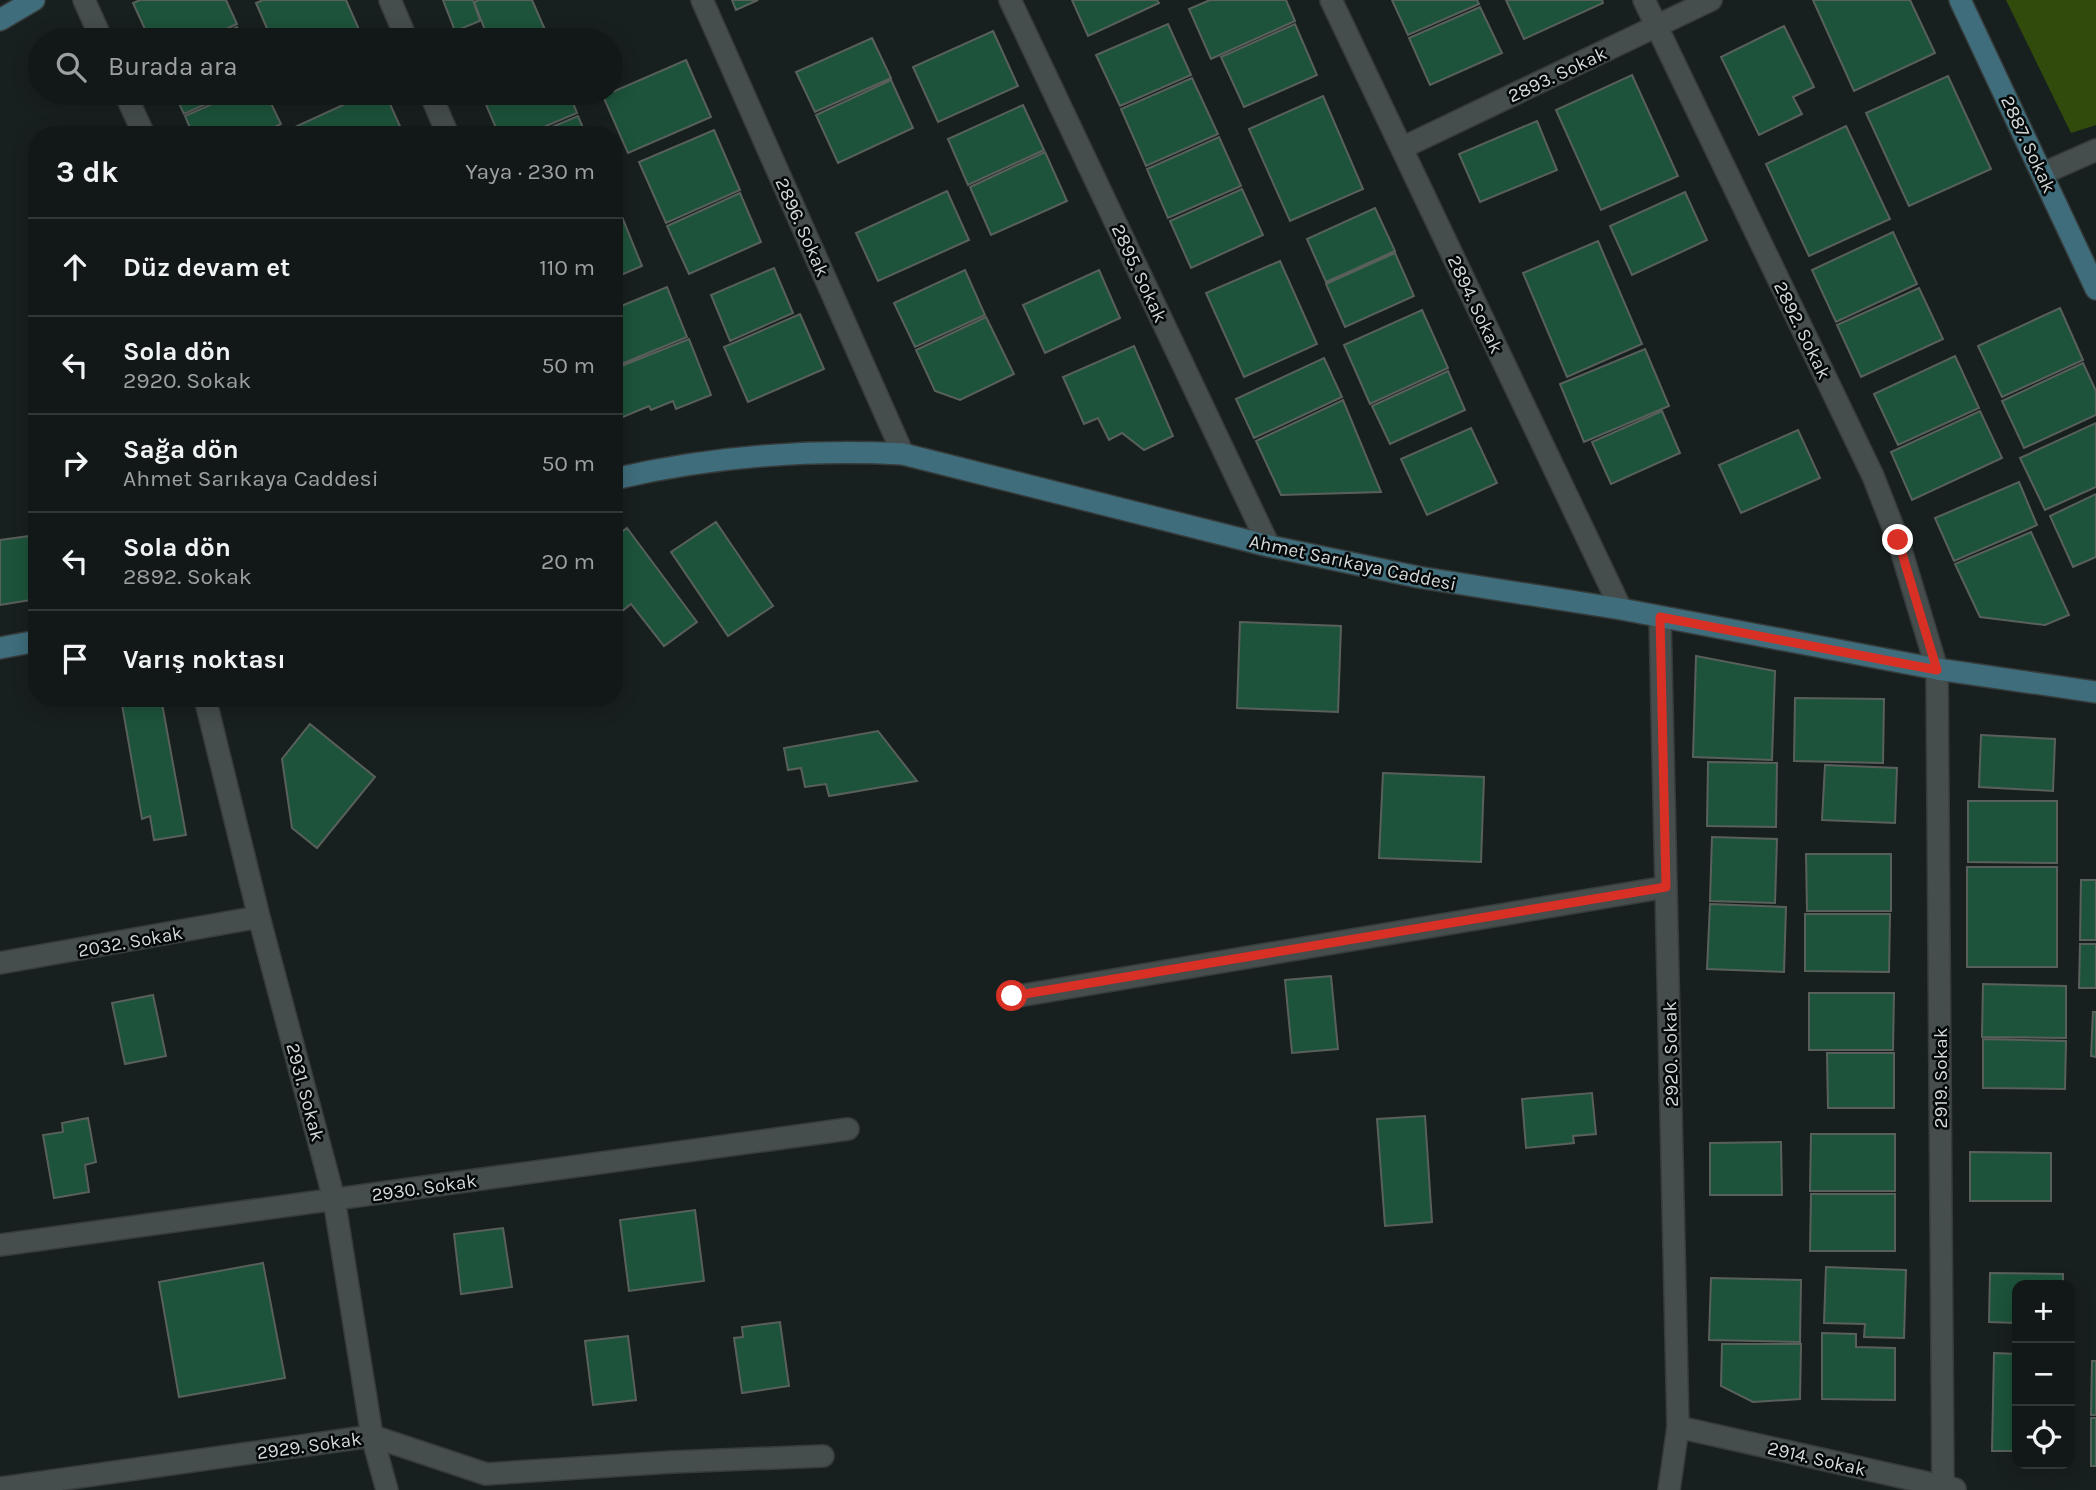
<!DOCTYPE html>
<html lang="tr">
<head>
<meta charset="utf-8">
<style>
  :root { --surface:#121817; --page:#1b2120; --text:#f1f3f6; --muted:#9ca0a1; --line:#313736 }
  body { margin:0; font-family:Karla,sans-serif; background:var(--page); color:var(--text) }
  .controls { position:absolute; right:21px; bottom:21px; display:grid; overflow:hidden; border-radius:14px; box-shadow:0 4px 18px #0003 }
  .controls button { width:63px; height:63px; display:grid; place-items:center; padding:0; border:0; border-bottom:2px solid var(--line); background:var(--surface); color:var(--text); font:35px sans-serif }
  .stop { position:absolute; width:21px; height:21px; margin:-16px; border:5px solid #d93025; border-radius:50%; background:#fff }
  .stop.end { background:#d93025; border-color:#fff; box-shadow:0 2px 7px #0008 }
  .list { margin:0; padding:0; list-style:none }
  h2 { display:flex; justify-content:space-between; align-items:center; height:91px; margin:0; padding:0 28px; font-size:30px }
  h2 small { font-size:23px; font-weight:400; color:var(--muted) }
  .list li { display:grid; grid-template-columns:46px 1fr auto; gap:21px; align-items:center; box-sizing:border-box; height:98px; padding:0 28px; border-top:2px solid var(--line) }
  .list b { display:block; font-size:26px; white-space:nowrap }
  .list p { margin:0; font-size:23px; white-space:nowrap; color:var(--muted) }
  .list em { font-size:23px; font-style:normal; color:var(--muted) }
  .icon { flex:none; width:38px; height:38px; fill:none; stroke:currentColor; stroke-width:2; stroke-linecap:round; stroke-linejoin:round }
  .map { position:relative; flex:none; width:2096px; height:1490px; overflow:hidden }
  .search { position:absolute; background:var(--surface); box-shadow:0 4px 18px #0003; left:28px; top:28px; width:595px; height:77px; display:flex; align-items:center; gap:18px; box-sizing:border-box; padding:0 24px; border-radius:38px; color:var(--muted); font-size:26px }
  .panel { position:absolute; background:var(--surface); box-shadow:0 4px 18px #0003; left:28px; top:126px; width:595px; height:581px; border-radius:28px }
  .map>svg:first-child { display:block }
  .green { fill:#314b0d }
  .building { fill:#1d533b; stroke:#59605c; stroke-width:2 }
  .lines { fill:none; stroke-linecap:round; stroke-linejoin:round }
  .street-casing { stroke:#363b3b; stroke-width:24 }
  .secondary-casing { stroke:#363b3b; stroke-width:24 }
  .street { stroke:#454d4d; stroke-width:21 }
  .secondary { stroke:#3f6d7b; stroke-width:21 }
  .route { stroke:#d93025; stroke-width:9 }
  .labels { text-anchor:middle; stroke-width:5; stroke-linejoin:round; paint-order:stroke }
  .street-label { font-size:19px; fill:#d3d8d8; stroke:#060909 }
</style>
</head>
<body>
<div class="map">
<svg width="2096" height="1490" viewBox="0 0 2096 1490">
  <rect width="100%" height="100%" fill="#18201f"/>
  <path class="green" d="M2006,0h90v125l-25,8z"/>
  <path class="building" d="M140,0h86l11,24 -35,16h-52l-17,-37z
    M263,0h83l15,34 -15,6h-74l-16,-37z
    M443,0h30l7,21 -25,10z
    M479,0h53l14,32 -20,8h-37l-15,-38z
    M732,0h26l-22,10z
    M1072,0h85l2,3 -71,33z
    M1210,0h76l9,21 -84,38 -22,-50z
    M1392,0h85l2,4 -71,31z
    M1506,0h96l1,3 -79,36z
    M1813,0h97l25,53 -81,38z
    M1480,7l22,46 -72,32 -21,-47z
    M1168,24l23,51 -71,31 -24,-51z
    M1295,24l22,51 -73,32 -23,-50z
    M1784,26l30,61 -21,10 9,17 -43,21 -38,-78z
    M237,27l6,13h-34z
    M993,31l25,55 -80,36 -25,-55z
    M872,38l19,40 -76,34 -19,-40z
    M686,60l25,57 -83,36 -25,-57z
    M1632,75l46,101 -77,34 -45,-100z
    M1948,76l43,93 -82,37 -43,-93z
    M1192,78l26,56 -72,32 -25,-57z
    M891,80l22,48 -75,35 -22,-48z
    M174,93h56l-46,21z
    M237,93h29l15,31 -24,11h-64l-8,-19z
    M369,93h16l19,42h-106l-3,-8z
    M481,93h88l8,20 -52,22h-26z
    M1323,96l40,93 -73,32 -41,-92z
    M1023,105l21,45 -76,35 -20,-46z
    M578,116l8,19h-53z
    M1537,121l20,49 -77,32 -21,-48z
    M1846,126l44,93 -81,37 -43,-92z
    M714,130l26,60 -74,33 -27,-61z
    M1219,137l22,49 -73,32 -21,-49z
    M1045,152l22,49 -76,34 -21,-48z
    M1242,189l21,46 -72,33 -21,-47z
    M947,191l22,49 -91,41 -22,-48z
    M1685,192l22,48 -75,35 -22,-49z
    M740,193l21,49 -72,32 -22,-48z
    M1375,208l20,43 -69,31 -19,-43z
    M622,217l20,49 -28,12v-58z
    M1893,232l24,52 -81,38 -24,-52z
    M1598,241l44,103 -75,33 -44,-104z
    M1395,253l19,43 -69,31 -19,-43z
    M1280,261l37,83 -73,33 -38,-84z
    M774,268l19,45 -63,28 -19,-46z
    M965,270l20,45 -70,32 -21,-44z
    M1099,270l21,48 -75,35 -22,-48z
    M667,287l20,50 -73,30v-58z
    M1919,288l24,51 -82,38 -24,-52z
    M2060,308l23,52 -81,37 -24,-51z
    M1422,310l26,58 -78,36 -26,-59z
    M800,314l24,55 -76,33 -24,-55z
    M986,317l28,57 -54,26 -25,-9 -19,-41z
    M689,339l22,56 -35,14 -3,-8 -22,9 -2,-4 -31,13 -4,-9v-41z
    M1134,346l39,90 -29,14 -22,-17 -13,7 -11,-22 -14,6 -21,-47z
    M1645,349l24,57 -85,36 -24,-58z
    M1955,356l24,52 -81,37 -24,-51z
    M1324,358l18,39 -88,41 -18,-39z
    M2083,363l13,28v24l-72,33 -22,-47z
    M1448,371l17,39 -75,34 -18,-38z
    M1343,400l38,92 -100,3 -25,-54z
    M1662,411l18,42 -69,31 -19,-42z
    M1980,411l22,47 -90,42 -21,-48z
    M2096,423v64l-51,23 -25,-52z
    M1471,428l26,55 -70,32 -26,-56z
    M1798,430l22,48 -79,35 -22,-48z
    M2019,482l18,43 -83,36 -19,-43z
    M2096,494v63l-23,10 -23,-51z
    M716,522l57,84 -45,30 -57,-84z
    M627,528l70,94 -33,24 -33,-42 -10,8 -7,-9v-65z
    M2031,532l38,83 -24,10 -65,-8 -25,-53z
    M37,535v64l-37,6v-65z
    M1240,622l101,4 -3,86 -101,-4z
    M1696,656l79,15 -3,89 -79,-3z
    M161,698l25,137 -32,5 -4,-24 -8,3 -21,-120z
    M1795,698l89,1 -1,64 -89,-2z
    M310,724l65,53 -58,71 -25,-20 -10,-69z
    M878,731l39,50 -88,15 -3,-12 -21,3 -4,-19 -13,2 -4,-22z
    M1981,735l74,4 -2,52 -74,-4z
    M1708,762l69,1 -1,64 -69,-1z
    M1825,765l72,3 -2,55 -73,-3z
    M1383,773l101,4 -3,85 -102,-4z
    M1968,801h89v62l-89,-1z
    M1712,837l65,2 -2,64 -65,-2z
    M1806,854h85v57h-84z
    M1967,867h90v100h-90z
    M2081,880h15v60h-16z
    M1710,904l76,3 -2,65 -77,-3z
    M1805,914h85l-1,58 -84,-1z
    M2080,944h16v44h-17z
    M1331,976l7,73 -46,4 -7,-73z
    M1983,984l83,2v52l-84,-1z
    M1809,993h85l-1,57h-84z
    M153,995l13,61 -41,8 -13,-61z
    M2093,1012h3v45l-5,-1z
    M1983,1039l83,2 -1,48 -82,-1z
    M1827,1053h67v55h-66z
    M1592,1093l4,41 -23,2 1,7 -48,5 -4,-49z
    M1425,1116l7,106 -47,4 -8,-107z
    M88,1118l8,44 -11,3 4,27 -35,6 -11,-63 20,-3 -1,-9z
    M1811,1134h84v57h-85z
    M1781,1142l1,53h-72v-52z
    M1970,1152l81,1v48h-81z
    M1811,1194h84v57h-85z
    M695,1210l9,71 -75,10 -9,-71z
    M503,1228l9,59 -51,7 -7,-60z
    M263,1263l22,115 -106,19 -20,-115z
    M1826,1267l80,3 -2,68 -40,-1 1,-13 -41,-1z
    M1990,1273l73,1v11h-46v38l-28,-1z
    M1711,1278l90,2 -1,62 -91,-2z
    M780,1322l9,64 -47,7 -8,-55 9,-1 -1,-10z
    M1822,1333l34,1v13l39,1v52l-73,-1z
    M628,1336l8,64 -43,5 -8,-64z
    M1722,1344h79l-1,55 -47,3 -32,-16z
    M1994,1353l23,1v97h-25z
    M2092,1361h4v54h-5z
    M2091,1418h5v48h-5z"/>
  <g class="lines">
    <g class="street-casing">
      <path id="street" d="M84,0l18,40
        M390,0l17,40
        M702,0l201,454
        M1010,0l259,546
        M1331,0l290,609
        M1644,0l229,476 25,64 39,129 6,817
        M125,93l19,42
        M430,93l18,42
        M1402,148l309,-148
        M2044,173l52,-23
        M1660,617l18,810 -9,63
        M205,698l54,219 75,282 38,237 15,54
        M0,963l259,-46
        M1012,997l654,-110
        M0,1245l848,-116
        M1678,1427l277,62
        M0,1488l372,-52 114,38 186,-12 151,-6"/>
    </g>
    <g class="secondary-casing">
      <path id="secondary" d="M1960,0l136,289
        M0,20l34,-20
        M614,479c95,-22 192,-30 289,-25l366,92 149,31 203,32 316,60 159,23
        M0,648l37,-7"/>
    </g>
    <use href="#street" class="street"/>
    <use href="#secondary" class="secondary"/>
  </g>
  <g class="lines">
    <path class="route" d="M1012,996l654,-109 -6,-270 277,53 -39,-130"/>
  </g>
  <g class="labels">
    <g class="street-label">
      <text transform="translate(1557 74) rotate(-25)" y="7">2893. Sokak</text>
      <text transform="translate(2029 144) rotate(65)" y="7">2887. Sokak</text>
      <text transform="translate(803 227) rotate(66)" y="7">2896. Sokak</text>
      <text transform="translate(1140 273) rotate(65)" y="7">2895. Sokak</text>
      <text transform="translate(1476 304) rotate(65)" y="7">2894. Sokak</text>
      <text transform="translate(1803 330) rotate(64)" y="7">2892. Sokak</text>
      <text transform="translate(1353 562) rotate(12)" y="7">Ahmet Sarıkaya Caddesi</text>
      <text transform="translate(130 941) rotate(-10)" y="7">2032. Sokak</text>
      <text transform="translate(1670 1054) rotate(-91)" y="7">2920. Sokak</text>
      <text transform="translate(1940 1078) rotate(-90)" y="7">2919. Sokak</text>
      <text transform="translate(306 1092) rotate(75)" y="7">2931. Sokak</text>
      <text transform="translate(424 1187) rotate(-8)" y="7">2930. Sokak</text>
      <text transform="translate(309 1445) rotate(-8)" y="7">2929. Sokak</text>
      <text transform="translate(1817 1458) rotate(13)" y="7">2914. Sokak</text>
    </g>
  </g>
</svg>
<div class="controls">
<button>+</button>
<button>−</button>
<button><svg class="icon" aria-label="locate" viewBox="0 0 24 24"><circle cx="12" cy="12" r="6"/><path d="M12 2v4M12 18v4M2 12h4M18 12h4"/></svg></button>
</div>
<div class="stop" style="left:1012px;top:996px"></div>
<div class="stop end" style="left:1898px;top:540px"></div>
<div class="search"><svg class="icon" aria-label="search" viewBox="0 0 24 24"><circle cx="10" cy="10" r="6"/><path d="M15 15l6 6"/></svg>Burada ara</div>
<section class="panel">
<h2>3 dk<small>Yaya · 230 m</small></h2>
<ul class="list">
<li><svg class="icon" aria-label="ahead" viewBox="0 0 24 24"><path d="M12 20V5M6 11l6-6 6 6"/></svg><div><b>Düz devam et</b></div><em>110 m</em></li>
<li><svg class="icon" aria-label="left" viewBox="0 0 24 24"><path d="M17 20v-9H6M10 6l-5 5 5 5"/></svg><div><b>Sola dön</b><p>2920. Sokak</p></div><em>50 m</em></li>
<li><svg class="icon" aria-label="right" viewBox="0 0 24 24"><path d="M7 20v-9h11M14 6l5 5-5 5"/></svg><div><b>Sağa dön</b><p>Ahmet Sarıkaya Caddesi</p></div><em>50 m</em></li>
<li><svg class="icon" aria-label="left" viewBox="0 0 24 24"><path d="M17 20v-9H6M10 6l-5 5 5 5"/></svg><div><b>Sola dön</b><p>2892. Sokak</p></div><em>20 m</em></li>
<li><svg class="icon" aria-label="arrive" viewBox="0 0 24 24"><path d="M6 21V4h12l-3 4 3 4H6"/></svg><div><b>Varış noktası</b></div></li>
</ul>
</section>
</div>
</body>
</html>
